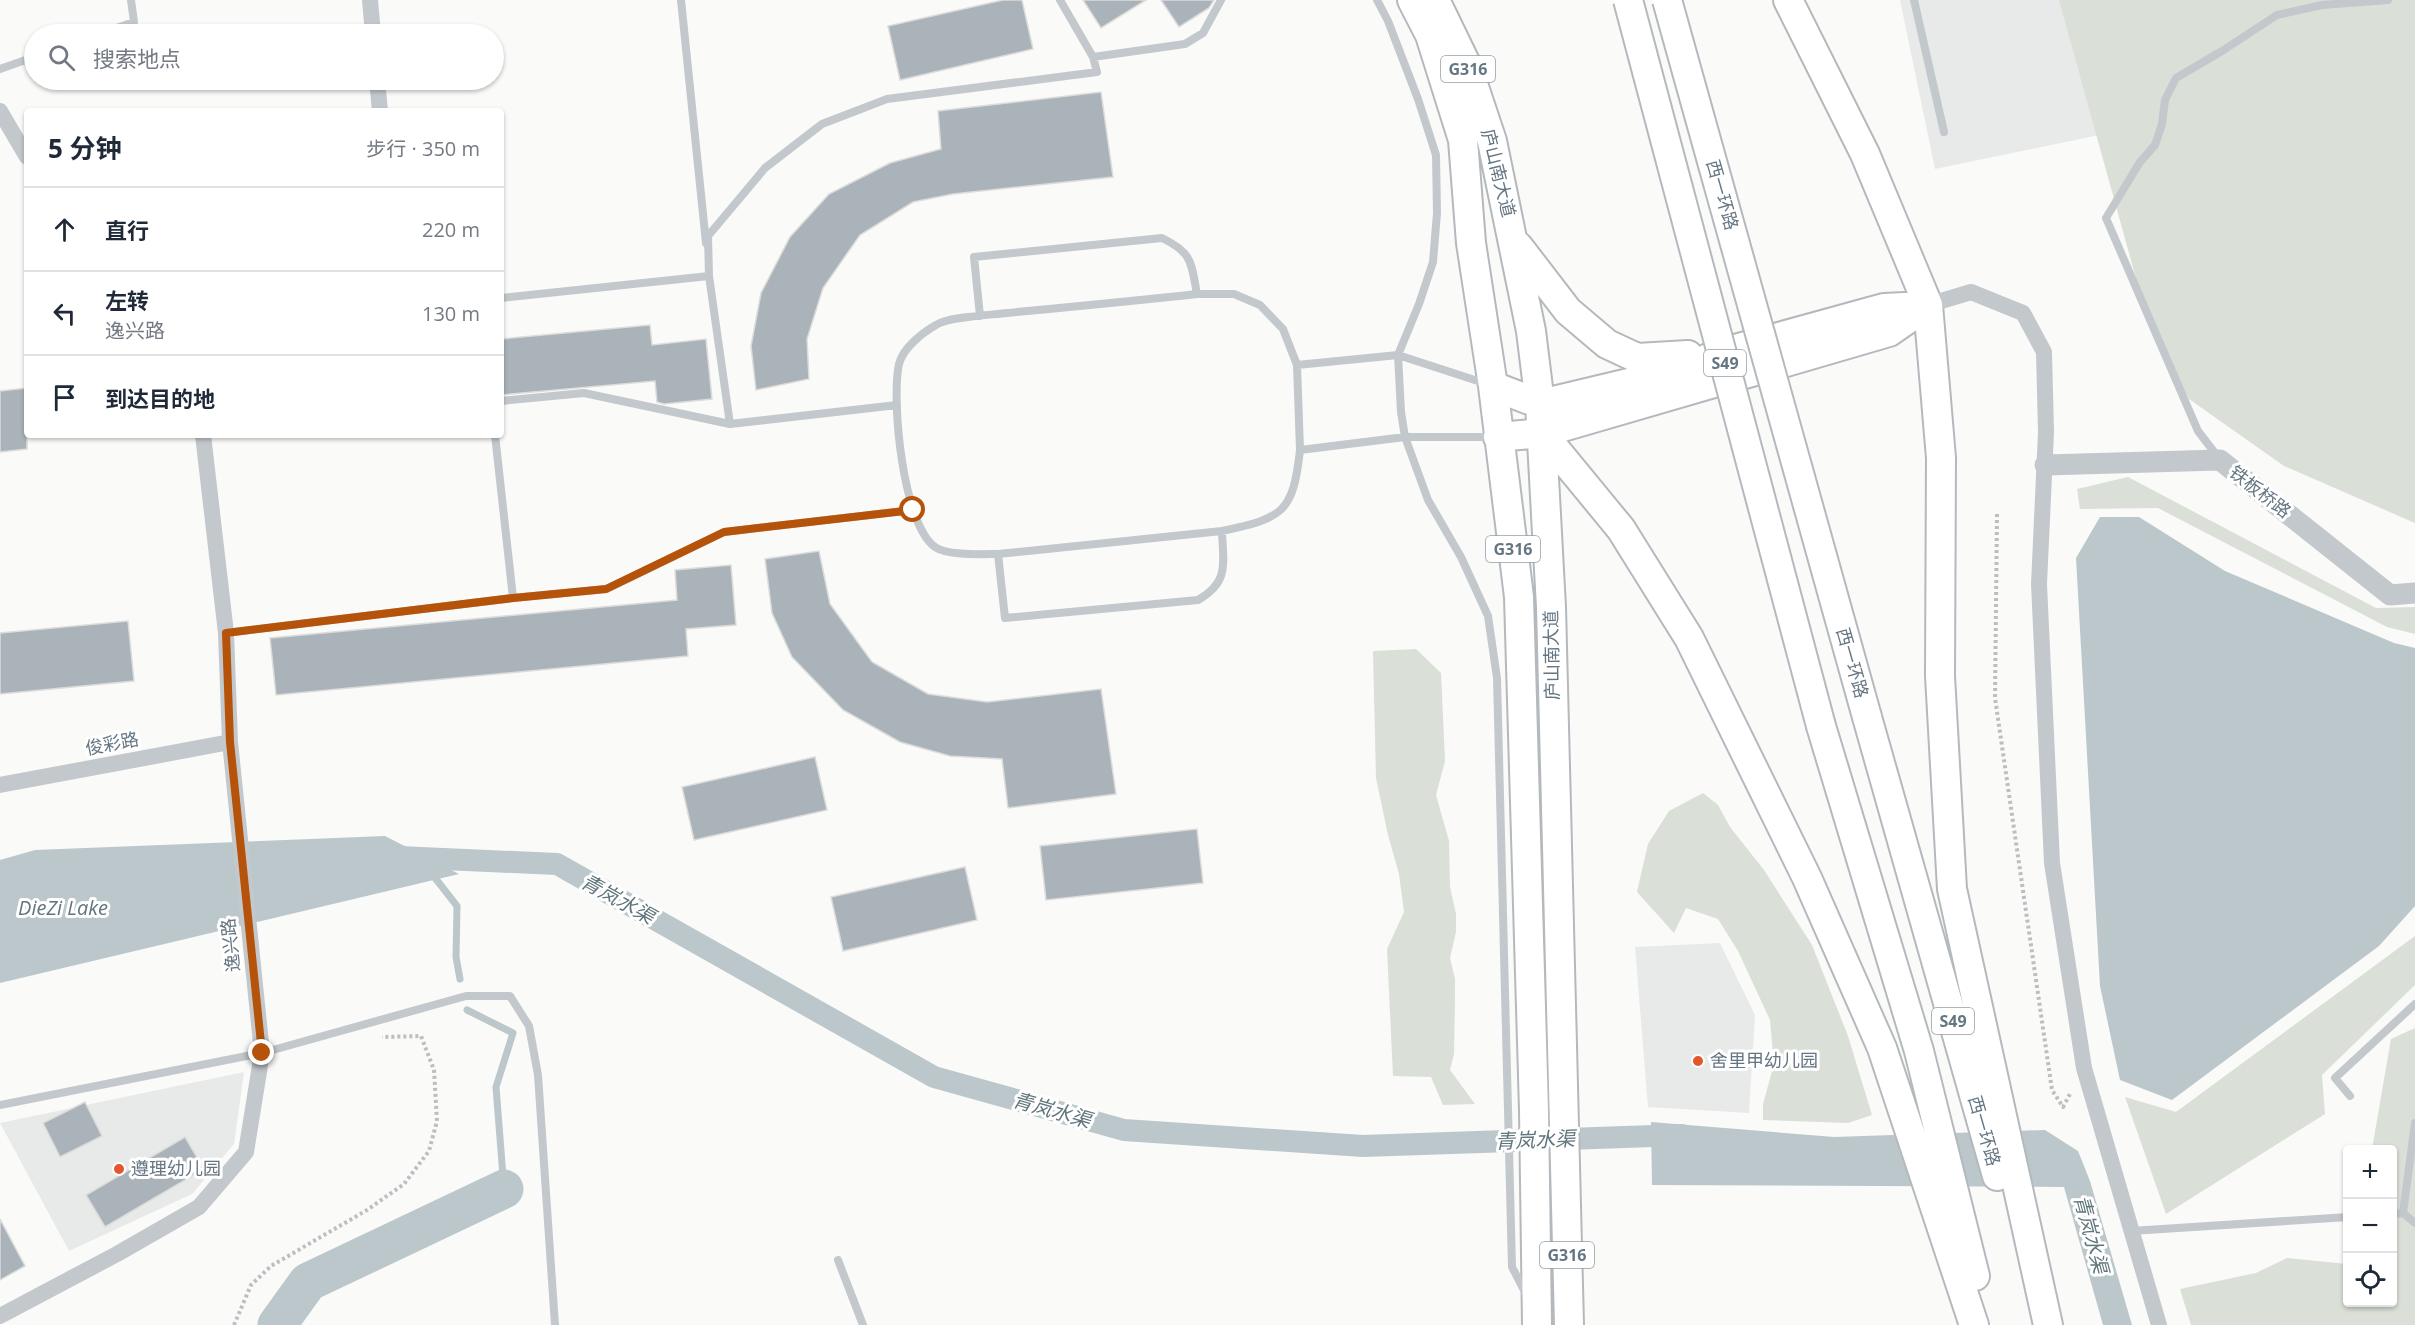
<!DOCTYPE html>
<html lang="zh">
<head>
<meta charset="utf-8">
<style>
  :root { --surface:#fff; --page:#f2f2f3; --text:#1f2937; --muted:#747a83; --line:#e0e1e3 }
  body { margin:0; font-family:"Open Sans","Noto Sans SC",sans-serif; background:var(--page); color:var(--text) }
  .controls { position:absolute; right:18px; bottom:18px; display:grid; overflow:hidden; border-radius:6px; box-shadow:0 2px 4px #0004 }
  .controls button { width:54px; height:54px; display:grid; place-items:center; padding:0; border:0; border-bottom:2px solid var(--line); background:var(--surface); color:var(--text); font:30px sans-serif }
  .stop { position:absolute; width:18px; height:18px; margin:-14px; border:4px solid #b45309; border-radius:50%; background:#fff }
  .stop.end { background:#b45309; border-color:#fff; box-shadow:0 2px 6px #0008 }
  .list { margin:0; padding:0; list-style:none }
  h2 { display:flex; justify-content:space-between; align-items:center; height:78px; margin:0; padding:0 24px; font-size:26px }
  h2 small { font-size:20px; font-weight:400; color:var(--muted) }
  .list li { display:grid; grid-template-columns:39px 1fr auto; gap:18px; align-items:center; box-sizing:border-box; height:84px; padding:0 24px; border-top:2px solid var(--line) }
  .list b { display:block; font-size:22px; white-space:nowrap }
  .list p { margin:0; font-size:20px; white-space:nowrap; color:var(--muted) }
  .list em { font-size:20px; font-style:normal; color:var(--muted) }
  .icon { flex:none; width:33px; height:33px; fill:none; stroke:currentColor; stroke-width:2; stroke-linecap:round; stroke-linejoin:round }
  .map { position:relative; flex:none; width:2415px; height:1325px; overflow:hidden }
  .search { position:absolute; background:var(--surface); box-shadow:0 2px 4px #0004; left:24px; top:24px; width:480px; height:66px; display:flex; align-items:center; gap:15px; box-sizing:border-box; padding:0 21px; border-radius:33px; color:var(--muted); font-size:22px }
  .panel { position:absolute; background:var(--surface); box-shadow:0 2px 4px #0004; left:24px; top:108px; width:480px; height:330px; border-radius:6px }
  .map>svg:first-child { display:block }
  .built { fill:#e8e9e9 }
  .green { fill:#dadfd7 }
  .water { fill:#bbc7cb }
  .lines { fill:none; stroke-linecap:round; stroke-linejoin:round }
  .stream { stroke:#bbc7cb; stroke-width:7 }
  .canal { stroke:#bbc7cb; stroke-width:22 }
  .river { stroke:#bbc7cb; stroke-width:39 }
  .building { fill:#aab3b9; stroke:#dcdcda; stroke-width:1.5 }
  .trunk-casing { stroke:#b4b9bd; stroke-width:32 }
  .path { stroke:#bbbfc2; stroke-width:4; stroke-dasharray:3 3; stroke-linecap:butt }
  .service { stroke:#c3c8cc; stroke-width:8 }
  .minor { stroke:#c3c8cc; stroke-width:16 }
  .tertiary { stroke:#c3c8cc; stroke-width:21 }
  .trunk { stroke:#fff; stroke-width:28 }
  .trunk-bridge-casing { stroke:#b4b9bd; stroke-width:32; stroke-linecap:butt }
  .trunk-bridge { stroke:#fff; stroke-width:28 }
  .route { stroke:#b45309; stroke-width:8 }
  .poi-dot { fill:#e4572e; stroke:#fff; stroke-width:2 }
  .labels { text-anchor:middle; stroke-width:6; stroke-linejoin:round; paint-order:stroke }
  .shield { fill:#fff; stroke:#939fa8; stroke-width:1.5 }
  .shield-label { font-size:16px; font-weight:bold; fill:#657683 }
  .street-label { font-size:18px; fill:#657683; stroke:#fff }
  .poi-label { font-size:18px; fill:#657683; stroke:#fff; text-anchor:start }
  .water-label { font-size:20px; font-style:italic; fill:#60757c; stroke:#fff }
</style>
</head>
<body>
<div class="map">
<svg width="2415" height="1325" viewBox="0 0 2415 1325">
  <rect width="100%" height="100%" fill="#fafaf8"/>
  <path class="built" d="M1900,0h172l32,134 -169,35z
    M1720,943l35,72 -6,98 -101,-6 -13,-160z
    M244,1072l-10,72 -42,50 -123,57 -69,-128z"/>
  <path class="green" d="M2059,0h356v523l-131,-57 -95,-67 -39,-70z
    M2128,477l248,131 39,-1v27l-28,-7 -229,-119 -78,1 -3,-20z
    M1416,649l25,24 4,88 -9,34 13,46 1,46 6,27v18l-6,26 5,21v20l-1,55 -4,16 25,34 -32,1 -12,-28 -38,-1 -6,-127 17,-37 -5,-38 -11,-39 -12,-57 -3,-127z
    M1703,793l15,12 12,22 34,43 48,75 36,91 24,79 -24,8 -85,-3v-16l11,-40 -4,-44 -32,-69 -20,-32 -32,-11 -12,25 -37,-41 11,-48 21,-33z
    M2415,936v49l-93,90 3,39 -159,100 -41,-117 51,15z
    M2415,1028v297h-224l-11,-36 76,-16 31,-15 60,6 1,38h44v-152l-20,-1 19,-110z"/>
  <path class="water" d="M2100,517h39l86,54 169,72 21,5v258l-36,40 -207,154 -52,-20 -20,-94 -24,-428z
    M385,836l74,38 -459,109v-123l35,-10z
    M1651,1122l183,15 211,-7 33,21 12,30 42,144h-29l-39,-138 -412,-2z"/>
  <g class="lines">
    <path class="stream" d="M432,874l25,32 -1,51 4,22
      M467,1010l46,23 -17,54 8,102"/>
    <path class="canal" d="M399,857l158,7 377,213 190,53 239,16 319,-11"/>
    <path class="river" d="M277,1325l31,-43 196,-93"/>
  </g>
  <path class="building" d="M1003,0h19l11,49 -133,31 -12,-54z
    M1083,0h63l-45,28z
    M1161,0h53l-5,8 -30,19z
    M1101,92l12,85 -160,17 -40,8 -53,33 -37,53 -16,51 2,40 -53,11 -5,-44 10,-53 29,-56 39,-43 61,-31 51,-14 -3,-38z
    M650,325l2,20 54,-6 6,60 -48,5 -7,-2 -2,-21 -154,14v-56z
    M27,388v61l-27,3v-61z
    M819,551l11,53 42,58 56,32 59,8 114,-13 15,105 -108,14 -6,-49 -52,-3 -50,-14 -57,-32 -51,-53 -20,-44 -7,-54z
    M731,565l5,60 -50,4 2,27 -412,39 -6,-57 407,-38 -2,-30z
    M128,621l6,60 -134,13v-61z
    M815,757l12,53 -133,30 -12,-53z
    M1197,829l6,54 -157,17 -6,-54z
    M965,867l12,53 -134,31 -12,-54z
    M85,1102l17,34 -42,21 -17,-34z
    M185,1137l19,32 -99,58 -19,-32z
    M0,1219l25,47 -25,14z"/>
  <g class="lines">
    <g class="trunk-casing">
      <path id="trunk" d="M1412,0l18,35 33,105 8,103 22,143 26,211 15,513 3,215
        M1435,0l32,66 25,75 39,190 9,73 11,203 18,718
        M1788,0l77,154 63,151 13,153 -1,218 12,213 96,436
        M1518,246l50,65 39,33 30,14 51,-3
        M1493,386l47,18 143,-34 34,-16 167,-46 42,-2
        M1542,433l79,96 68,109 118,240 75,170 92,277
        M1498,437l44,-4 347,-101 39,-27
        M1867,717l130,459
        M1821,726l98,325 56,225"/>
    </g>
    <path class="path" d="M1997,514l-2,184 57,392 11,17 8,-15
      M234,1325l17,-40 20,-19 96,-56 37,-26 25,-33 8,-30 -3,-51 -13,-34 -39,1"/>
    <path class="service" d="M681,0l25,243
      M1377,0l11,21 30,78 18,56 1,58 -4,49 -14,42 -21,51 3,57 4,25 23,63 33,57 27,59 9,62 15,589 15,29
      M1914,0l30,132
      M99,34l35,-12 -3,-22
      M1093,57l92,-13 18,-11 18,-33
      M0,69l34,-12
      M501,298l208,-22v-3
      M980,316l-6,-59 188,-19c31,15 29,25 35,56
      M1297,365l3,85
      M1487,384l-89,-29 -101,10 -14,-36 -23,-24 -26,-11h-37c-63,7 -127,13 -190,19 -16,2 -60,4 -71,12 -14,8 -33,23 -37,39 -8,36 4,161 36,183 13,9 47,7 63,7l224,-23c61,-13 71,-18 78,-81l105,-13h90
      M501,401l83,-8 146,31 167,-19
      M730,424l-21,-148 -1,-40 57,-68 57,-44 65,-25 210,-27 -4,-15 -33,-57
      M495,435l18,163
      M2218,457l-20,-26 -92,-213 34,-56 15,-17 7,-21 3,-24 11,-22 46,-27 55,-36 45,-10 66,-5
      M998,554l7,64 193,-18c32,-18 25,-37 24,-69
      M226,633l287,-35 94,-9 117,-57 189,-22
      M2350,1096l-15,-18 80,-74
      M0,1105l262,-52 204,-57h44l19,30 9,49 17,250
      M2403,1213l12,10
      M2392,1214l11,-1 12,-90
      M2131,1231l217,-14
      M838,1260l25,65"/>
    <path class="minor" d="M370,0l3,34
      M377,80l3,31
      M0,111l27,46
      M1928,305l43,-13 52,21 21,39 2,80 -7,152 13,279 32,205 75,257
      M0,785l230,-43
      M0,1316l117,-62 82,-47 47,-55 16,-99 -32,-311 -4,-109 -23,-198"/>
    <path class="tertiary" d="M2045,465l175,-5 170,135 25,-2"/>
    <use href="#trunk" class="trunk"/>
    <g class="trunk-bridge-casing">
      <path id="trunk-bridge" d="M1628,0l193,726
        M1667,0l200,717"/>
    </g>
    <use href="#trunk-bridge" class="trunk-bridge"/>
  </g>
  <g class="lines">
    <path class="route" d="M262,1053l-32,-311 -4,-109 287,-35 93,-9 118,-57 189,-22"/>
  </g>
  <g class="poi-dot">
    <circle cx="1698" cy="1061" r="6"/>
    <circle cx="119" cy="1169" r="6"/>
  </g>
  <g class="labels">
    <g class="shield">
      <rect x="1441" y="56" width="54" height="26" rx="4.5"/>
      <rect x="1704" y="350" width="42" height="26" rx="4.5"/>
      <rect x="1486" y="536" width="54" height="26" rx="4.5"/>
      <rect x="1932" y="1008" width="42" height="26" rx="4.5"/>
      <rect x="1540" y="1242" width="54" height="26" rx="4.5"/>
    </g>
    <g class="shield-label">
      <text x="1468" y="75">G316</text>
      <text x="1725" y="369">S49</text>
      <text x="1513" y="555">G316</text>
      <text x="1953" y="1027">S49</text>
      <text x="1567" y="1261">G316</text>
    </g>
    <g class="street-label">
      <text transform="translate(1498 173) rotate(76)" y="6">庐山南大道</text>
      <text transform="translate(1722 195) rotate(74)" y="6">西一环路</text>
      <text transform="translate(2260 492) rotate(38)" y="6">铁板桥路</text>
      <text transform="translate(1552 655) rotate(-91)" y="6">庐山南大道</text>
      <text transform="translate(1852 663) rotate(74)" y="6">西一环路</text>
      <text transform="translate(112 744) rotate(-11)" y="6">俊彩路</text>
      <text transform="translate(231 945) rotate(-96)" y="6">逸兴路</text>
      <text transform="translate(1984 1131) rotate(74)" y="6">西一环路</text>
    </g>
    <g class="poi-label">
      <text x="1710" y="1067">舍里甲幼儿园</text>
      <text x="131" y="1175">遵理幼儿园</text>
    </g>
    <g class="water-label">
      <text transform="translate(618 899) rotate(29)" y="7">青岚水渠</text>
      <text x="63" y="915">DieZi Lake</text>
      <text transform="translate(1052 1110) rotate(16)" y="7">青岚水渠</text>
      <text transform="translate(1535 1140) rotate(-2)" y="7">青岚水渠</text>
      <text transform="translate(2091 1234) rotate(75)" y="7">青岚水渠</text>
    </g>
  </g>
</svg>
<div class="controls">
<button>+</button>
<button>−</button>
<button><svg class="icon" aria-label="locate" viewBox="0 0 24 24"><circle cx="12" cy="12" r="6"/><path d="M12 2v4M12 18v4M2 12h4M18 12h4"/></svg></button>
</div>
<div class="stop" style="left:913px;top:510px"></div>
<div class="stop end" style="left:262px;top:1053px"></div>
<div class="search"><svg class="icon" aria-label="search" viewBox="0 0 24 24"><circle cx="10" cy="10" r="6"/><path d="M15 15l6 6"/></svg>搜索地点</div>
<section class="panel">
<h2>5 分钟<small>步行 · 350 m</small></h2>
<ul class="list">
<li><svg class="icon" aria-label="ahead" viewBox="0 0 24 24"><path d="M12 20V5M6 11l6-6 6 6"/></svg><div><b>直行</b></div><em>220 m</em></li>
<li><svg class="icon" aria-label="left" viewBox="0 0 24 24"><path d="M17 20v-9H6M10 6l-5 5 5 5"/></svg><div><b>左转</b><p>逸兴路</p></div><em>130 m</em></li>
<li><svg class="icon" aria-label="arrive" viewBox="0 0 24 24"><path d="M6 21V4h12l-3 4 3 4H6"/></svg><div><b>到达目的地</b></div></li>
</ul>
</section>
</div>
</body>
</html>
